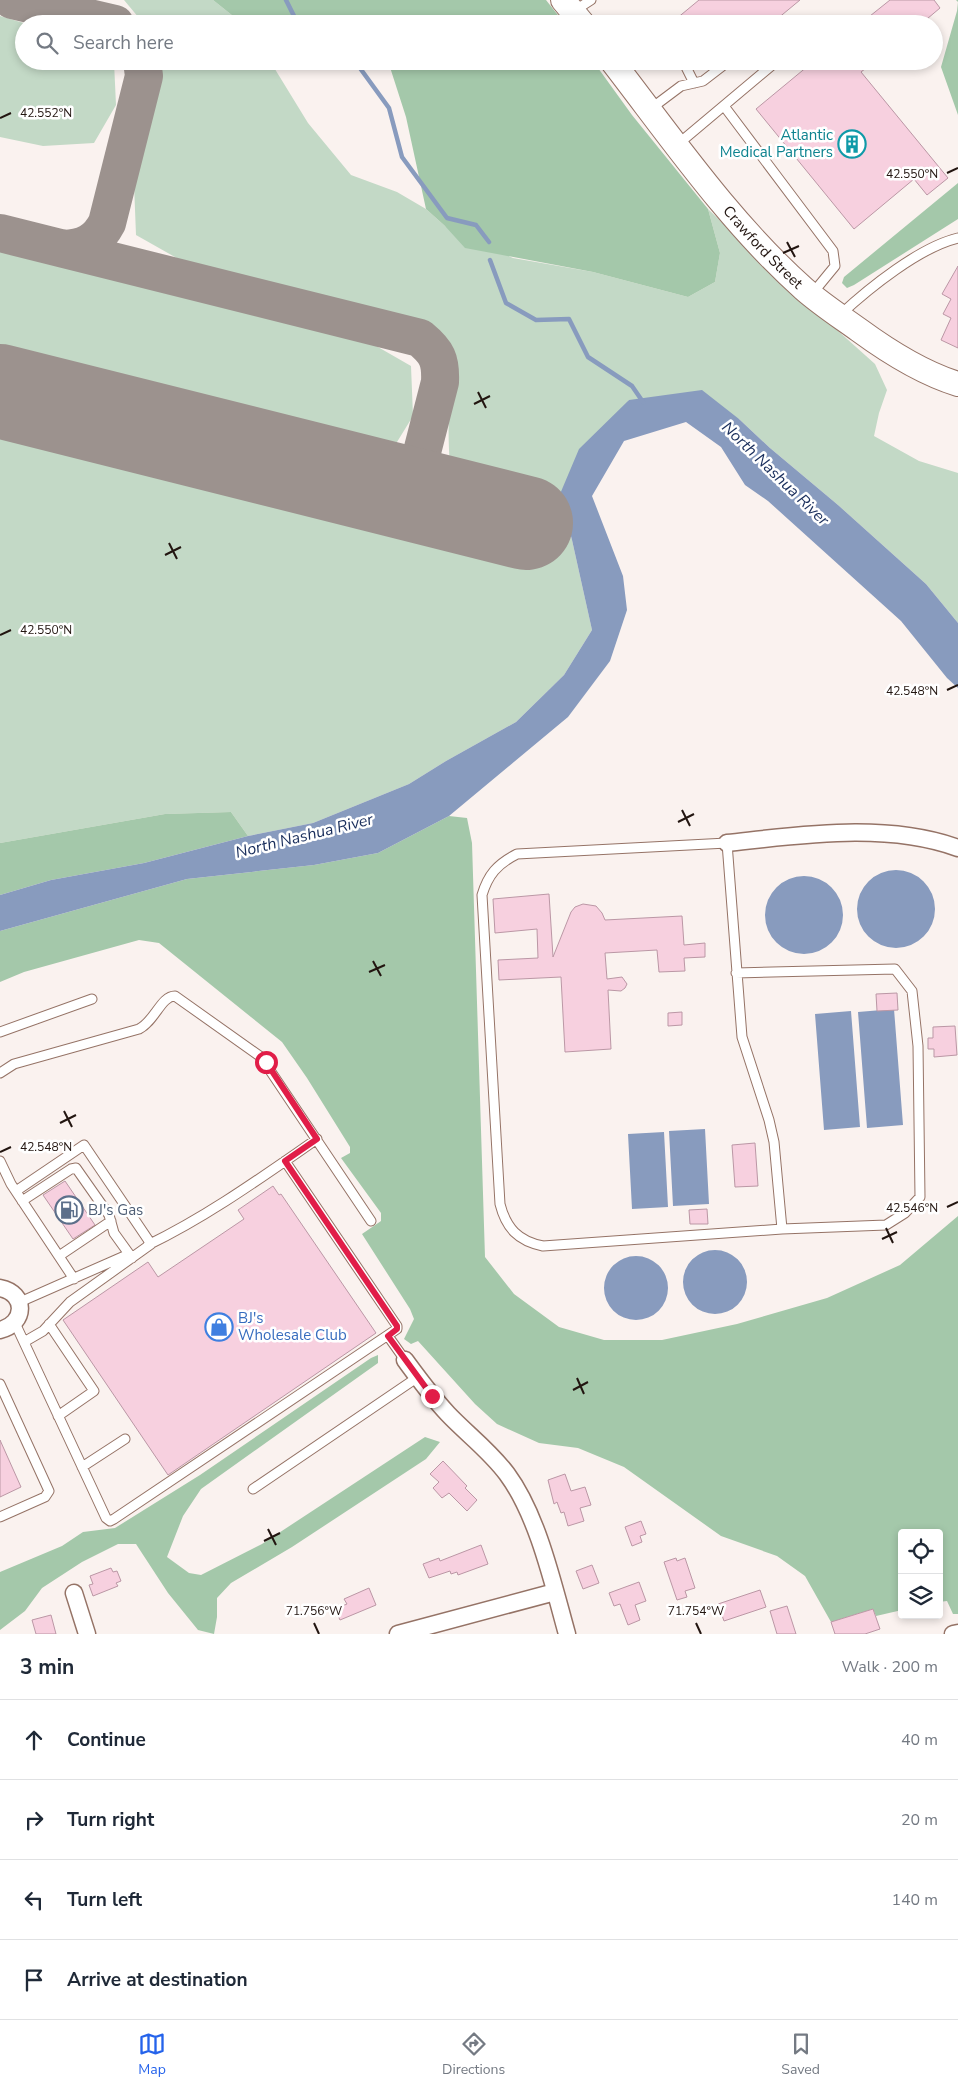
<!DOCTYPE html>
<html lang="en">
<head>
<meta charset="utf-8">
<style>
  :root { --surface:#fff; --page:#f2f2f3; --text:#1f2937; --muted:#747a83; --line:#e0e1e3; --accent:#2563eb }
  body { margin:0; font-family:"Nunito Sans",sans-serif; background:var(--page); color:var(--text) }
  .controls { position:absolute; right:15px; bottom:15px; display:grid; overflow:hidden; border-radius:5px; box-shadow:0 2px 8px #0003 }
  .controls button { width:45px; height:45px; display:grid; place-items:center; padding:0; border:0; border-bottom:1px solid var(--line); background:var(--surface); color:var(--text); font:25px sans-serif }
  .stop { position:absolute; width:15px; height:15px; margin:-11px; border:4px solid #e11d48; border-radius:50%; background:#fff }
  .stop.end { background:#e11d48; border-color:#fff; box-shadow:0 1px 5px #0008 }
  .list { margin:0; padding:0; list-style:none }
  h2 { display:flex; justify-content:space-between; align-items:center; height:65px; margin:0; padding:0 20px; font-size:21px }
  h2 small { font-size:16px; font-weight:400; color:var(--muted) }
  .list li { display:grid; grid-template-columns:32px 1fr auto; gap:15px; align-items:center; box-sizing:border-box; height:80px; padding:0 20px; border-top:1px solid var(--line) }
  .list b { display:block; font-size:19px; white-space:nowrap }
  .list em { font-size:16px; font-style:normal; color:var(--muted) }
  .icon { flex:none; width:28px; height:28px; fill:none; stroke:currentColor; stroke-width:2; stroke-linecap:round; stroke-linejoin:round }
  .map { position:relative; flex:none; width:958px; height:1634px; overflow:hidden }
  .search { position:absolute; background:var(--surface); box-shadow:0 2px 8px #0003; left:15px; right:15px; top:15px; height:55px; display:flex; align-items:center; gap:12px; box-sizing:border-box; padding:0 18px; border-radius:28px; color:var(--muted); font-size:19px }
  .sheet { height:385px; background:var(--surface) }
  nav { display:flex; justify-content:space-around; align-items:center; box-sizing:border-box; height:70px; border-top:1px solid var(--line); background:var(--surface); font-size:14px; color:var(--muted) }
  nav a { display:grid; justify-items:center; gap:2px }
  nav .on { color:var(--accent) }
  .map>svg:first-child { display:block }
  .green { fill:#c3d9c6 }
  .forest { fill:#a4c8aa }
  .water { fill:#889bbe }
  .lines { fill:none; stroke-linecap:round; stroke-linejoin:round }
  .stream { stroke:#889bbe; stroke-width:4.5 }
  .taxiway { stroke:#9c928e; stroke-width:38 }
  .runway { stroke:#9c928e; stroke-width:94 }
  .building { fill:#f7d0df; stroke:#bb97a5 }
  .lane-casing { stroke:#957366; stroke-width:11 }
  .street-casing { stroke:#957366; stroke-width:19 }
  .secondary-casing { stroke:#957366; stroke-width:26 }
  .lane { stroke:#fff; stroke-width:9 }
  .street { stroke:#fff; stroke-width:16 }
  .secondary { stroke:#fff; stroke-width:24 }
  .route { stroke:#e11d48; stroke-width:6 }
  .ticks { fill:none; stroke:#221510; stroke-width:2 }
  .labels { text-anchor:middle; stroke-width:5; stroke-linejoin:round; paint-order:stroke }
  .culture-label { font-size:15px; fill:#0d838f; stroke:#fff; text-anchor:end }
  .street-label { font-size:15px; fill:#221510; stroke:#fff }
  .service-label { font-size:15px; fill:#4e5e75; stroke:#fff; text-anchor:start }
  .shop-label { font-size:15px; fill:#366cbe; stroke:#fff; text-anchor:start }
  .water-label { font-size:16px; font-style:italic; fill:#182d5b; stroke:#fff }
  .ticks-label { font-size:12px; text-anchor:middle; fill:#221510; stroke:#fff; stroke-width:5; stroke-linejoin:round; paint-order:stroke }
</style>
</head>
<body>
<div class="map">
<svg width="958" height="1634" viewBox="0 0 958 1634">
  <rect width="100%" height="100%" fill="#faf2ef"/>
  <path class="green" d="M124,0h89l30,24h-99z
    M0,16l27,8h-3v37l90,1 2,43 -22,38 -51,3 -43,-9z
    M158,61h112l38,62 43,52 46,17 29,17 19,17 68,32 80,14 95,25 27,-15 5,-29 -12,-44 81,78 86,77 12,26 -8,23 -5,23 45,25 39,12v150l-32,-39 -88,-79 -68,-57 -31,-29 -110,-19 -69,94 12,46 20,90 -28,45 -48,47 -70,39 -37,23 -96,39 -65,13 -17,-24 -66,2 -165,29v-420l522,132 14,-64 -86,-21c-1,-19 -2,-37 -1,-55 0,-20 7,-42 0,-62 -4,-11 -14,-18 -23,-25l-244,-67 -46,-26 -2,-51 23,-108z
    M0,244l254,65 117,34 40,23 2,50 -24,39 -389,-98z"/>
  <path class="forest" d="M213,0h333l19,24h-322z
    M956,0h2v115l-17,-48 16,-56 1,-9z
    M388,61h205l39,54 76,94 12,44 -5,29 -27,15 -95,-25 -128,-24 -20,-22 -19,-17 -20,-92z
    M958,183v36l-104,66 -7,3 -5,-5 2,-6z
    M231,812l17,24 -104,27 -93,17 -51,15v-52l165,-29z
    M449,816l18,2 5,25 13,414 29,37 45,33 45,13h58l75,-16 90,-26 73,-33 58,-49v398h-5l-6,-13 -8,1v-69h-37v77l-26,6 -3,-7 -42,13 -26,-46 -28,-20 -56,-20 -97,-69 -46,-19 -39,-5 -42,-19 -22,-20 -57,-63 -7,3 -7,-5 10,-20 -4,-10 -48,-75 19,-13v-8l-40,-55 9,-5v-6l-43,-69 -25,-36 -123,-99 -20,-3 -115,32 -24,10v-51l187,-52 127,-14 64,-12z
    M378,1355v8l-177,126 -18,27 -16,41 22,16 12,2 61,-31 163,-107 15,5 -14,17 -134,88 -61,36 -14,15v19l-3,17 -16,-4 -30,-37 -32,-49h-18l-36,18 -40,26 -17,23 -25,19v-58l62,-26 21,-14 32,-4 85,-53 171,-117z"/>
  <path class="water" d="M702,390l37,29 31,29 68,57 88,79 32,39v65l-11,-10 -46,-57 -133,-120 -23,-16 -24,-38 -35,-25 -62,19 -32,55 31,80 4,34 -17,51 -42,56 -119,99 -71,37 -64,12 -127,14 -187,52v-36l51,-15 93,-17 104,-27 65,-13 96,-39 37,-23 70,-39 48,-47 28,-45 -20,-90 -12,-46 19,-45 50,-49z
    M857 909a39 39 0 1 1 78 0a39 39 0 1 1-78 0Z
    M765 915a39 39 0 1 1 78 0a39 39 0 1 1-78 0Z
    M894,1009l9,116 -36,3 -9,-116z
    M851,1011l9,116 -36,3 -9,-116z
    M705,1129l4,75 -36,2 -4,-75z
    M664,1132l4,75 -36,2 -4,-75z
    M683 1282a32 32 0 1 1 64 0a32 32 0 1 1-64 0Z
    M604 1288a32 32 0 1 1 64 0a32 32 0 1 1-64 0Z"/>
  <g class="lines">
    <path class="stream" d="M286,0l12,24
      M337,61l20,3 32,44 13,49 45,61 29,7 13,17
      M490,260l16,43 30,17 33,-1 19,38 44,29 11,16"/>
    <path class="taxiway" d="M12,0l103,24
      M0,233l420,105c17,14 21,22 20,44l-19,74c-11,25 -27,27 -52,27
      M64,249c20,-1 33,-7 43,-26l37,-147 -2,-15"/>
    <path class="runway" d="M0,391l526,132"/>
  </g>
  <path class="building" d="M699,0h101l-29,24h-101z
    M890,0h44l6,8 -19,16h-61z
    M814,61h61l-14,11 87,106 -21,17 -13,-16 -60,50 -98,-120z
    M958,266v82l-17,-8 10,-22 -8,-4 8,-15 -9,-5z
    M549,894l4,63 18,-45 4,-5 8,-3 13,2 6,7 3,7 77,-4 2,29 21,-2v14l-21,1 1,13 -26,1 -2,-22 -52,3 2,26 15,-2 5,7 -2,4 -4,3 -13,-1 3,59 -46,3 -4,-75 -62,3 -1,-20 40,-2 -1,-29 -42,4 -2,-34z
    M897,993l1,17 -21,1 -1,-17z
    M682,1012v13l-14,1v-13z
    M955,1026l2,29 -23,2v-8h-6v-11h5v-11z
    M755,1143l3,43 -23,1 -3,-42z
    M65,1181l30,44 -22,14 -30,-44z
    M273,1186l6,9 2,-1 95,139 -208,142 -105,-155 85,-58 10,15 86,-58 -6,-9z
    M707,1209l1,15h-18l-1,-14z
    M0,1440l21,47 -21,10z
    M443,1461l24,25 -2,2 12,12 -10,11 -18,-18 -7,5 -9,-10 6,-6 -9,-8z
    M565,1474l6,17 14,-4 6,18 -11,3 4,13 -16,5 -4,-14 -3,1 -4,-11 -3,2 -6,-24z
    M641,1521l5,13 -6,2 2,6 -10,4 -7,-19z
    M481,1545l7,19 -30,11 -1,-3 -6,2 -1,-3 -21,7 -6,-14 16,-6 1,3z
    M676,1558l1,3 8,-3 10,30 -10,3 2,6 -10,3 -13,-38z
    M592,1565l7,18 -16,6 -7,-18z
    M111,1568l2,4 4,-1 4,10 -5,2 2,3 -25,10 -4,-11 4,-1 -3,-8z
    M639,1582l7,19 -11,4 5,15 -12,5 -8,-21 -6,2 -5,-13z
    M369,1588l7,17 -36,15 -5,-11 12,-5 -3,-5z
    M760,1590l6,17 -42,14 -6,-17z
    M787,1606l9,28h-19l-7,-23z
    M873,1609l7,20 -15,5h-30l-4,-12z
    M51,1615l5,19h-20l-4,-14z"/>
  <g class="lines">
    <g class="lane-casing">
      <path id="lane" d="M574,11l17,-11
        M683,61l11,22
        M724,106l109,145 2,15 -23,28
        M649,110l32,-24 22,-5 26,-20
        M677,145l100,-84
        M840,315c29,-27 80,-68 118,-77
        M727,843l15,194 27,83 5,22 8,87 -239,17c-25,-5 -37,-18 -43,-42l-18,-309c6,-20 15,-31 35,-41z
        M736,973l159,-4 17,22 6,55 2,151 -15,16 -19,12 -104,4
        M0,1032l92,-33
        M0,1073l14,-9 125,-35c16,-8 22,-33 36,-33l86,61 110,164
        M0,1161l11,23 63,95
        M16,1191l68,-46 67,99 -81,58 -27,29 -19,11
        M22,1201l49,-32 5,-1 33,47 5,18 18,25
        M148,1245c60,-29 114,-68 169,-106
        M59,1256l52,-35
        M20,1302l109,-48
        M15,1323l91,195 4,3 4,-2 283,-190v-3l-112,-165
        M49,1324l45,67 -36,25
        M388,1336l17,24
        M0,1384l49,107 -4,6 -45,20
        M82,1467l43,-28
        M253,1489l165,-112"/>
    </g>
    <g class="street-casing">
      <path id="street" d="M727,843c75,-8 159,-21 231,5
        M0,1288c27,5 26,36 0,42
        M405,1360c14,19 27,37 43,54 19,20 42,37 59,60 31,42 46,110 60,160
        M74,1593l13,41
        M398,1634l157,-42
        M953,1634l5,-1"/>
    </g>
    <g class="secondary-casing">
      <g id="secondary">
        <path d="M563,0l20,24"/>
        <path id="s1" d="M612,61c61,79 118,162 192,228 17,15 37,28 55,41 30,22 63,43 99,54"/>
      </g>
    </g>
    <use href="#lane" class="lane"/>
    <use href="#street" class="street"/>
    <use href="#secondary" class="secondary"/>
  </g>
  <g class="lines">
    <path class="route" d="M266,1062l51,77 -32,22 112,165v3l-9,7 44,60"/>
  </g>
  <path class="ticks" d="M0,118l11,-5M947,173l11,-5M787,242l8,15M783,253l16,-7M478,392l8,16M474,404l16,-8M169,543l8,16M165,555l16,-8M0,635l11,-5M947,690l11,-5M682,810l8,16M678,822l16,-8M373,961l8,15M369,972l16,-7M64,1111l8,16M60,1123l16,-8M0,1152l11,-5M947,1207l11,-5M886,1228l7,15M882,1239l15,-7M577,1378l7,16M573,1390l15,-8M268,1529l8,16M264,1541l16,-8M314,1623l5,11M696,1623l5,11"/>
  <defs>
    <g id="building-ring" transform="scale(1.4375)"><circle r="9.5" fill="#fff" stroke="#0f9aa8" stroke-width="1.5"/><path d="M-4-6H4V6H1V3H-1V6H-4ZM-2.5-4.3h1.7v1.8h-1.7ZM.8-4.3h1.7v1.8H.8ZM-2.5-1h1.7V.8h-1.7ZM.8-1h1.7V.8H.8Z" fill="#0f9aa8"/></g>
    <g id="fuel-ring" transform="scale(1.4375)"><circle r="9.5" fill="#fff" stroke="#5c6f8a" stroke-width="1.5"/><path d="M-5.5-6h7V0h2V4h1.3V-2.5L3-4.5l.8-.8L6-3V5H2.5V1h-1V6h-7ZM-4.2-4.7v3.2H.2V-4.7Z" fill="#5c6f8a"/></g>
    <g id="shop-ring" transform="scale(1.4375)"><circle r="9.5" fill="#fff" stroke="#3f7fe0" stroke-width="1.5"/><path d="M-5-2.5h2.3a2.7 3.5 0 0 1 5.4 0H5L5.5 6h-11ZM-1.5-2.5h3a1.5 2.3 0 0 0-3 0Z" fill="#3f7fe0"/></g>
  </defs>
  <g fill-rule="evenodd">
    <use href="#building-ring" x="852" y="144"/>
    <use href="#fuel-ring" x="69" y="1210"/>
    <use href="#shop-ring" x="219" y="1327"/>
  </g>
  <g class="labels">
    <g class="culture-label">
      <text x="833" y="140">Atlantic<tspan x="833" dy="17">Medical Partners</tspan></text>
    </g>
    <g class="street-label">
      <text dy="5" stroke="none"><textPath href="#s1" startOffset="240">Crawford Street</textPath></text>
    </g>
    <g class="service-label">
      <text x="88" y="1215">BJ's Gas</text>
    </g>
    <g class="shop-label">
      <text x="238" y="1323">BJ's<tspan x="238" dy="17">Wholesale Club</tspan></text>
    </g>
    <g class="water-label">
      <text transform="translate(776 473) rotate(44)" y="6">North Nashua River</text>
      <text transform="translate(304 835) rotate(-14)" y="6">North Nashua River</text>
    </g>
  </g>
  <g class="ticks-label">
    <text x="46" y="117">42.552°N</text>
    <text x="912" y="178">42.550°N</text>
    <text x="46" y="634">42.550°N</text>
    <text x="912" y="695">42.548°N</text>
    <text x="46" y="1151">42.548°N</text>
    <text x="912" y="1212">42.546°N</text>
    <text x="314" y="1615">71.756°W</text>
    <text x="696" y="1615">71.754°W</text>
  </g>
</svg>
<div class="controls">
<button><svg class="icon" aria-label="locate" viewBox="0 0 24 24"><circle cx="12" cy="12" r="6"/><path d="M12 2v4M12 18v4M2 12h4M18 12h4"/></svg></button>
<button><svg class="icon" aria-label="layers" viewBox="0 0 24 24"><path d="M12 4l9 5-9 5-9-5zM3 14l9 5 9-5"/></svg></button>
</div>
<div class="stop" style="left:266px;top:1062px"></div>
<div class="stop end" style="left:432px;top:1396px"></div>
<div class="search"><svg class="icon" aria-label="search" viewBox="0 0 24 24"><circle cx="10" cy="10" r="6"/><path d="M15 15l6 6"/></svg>Search here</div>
</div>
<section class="sheet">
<h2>3 min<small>Walk · 200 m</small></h2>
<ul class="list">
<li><svg class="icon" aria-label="ahead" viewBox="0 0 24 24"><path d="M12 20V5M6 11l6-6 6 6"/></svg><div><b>Continue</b></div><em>40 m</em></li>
<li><svg class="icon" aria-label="right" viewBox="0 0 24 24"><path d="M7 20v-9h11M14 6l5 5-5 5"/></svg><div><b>Turn right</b></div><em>20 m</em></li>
<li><svg class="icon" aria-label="left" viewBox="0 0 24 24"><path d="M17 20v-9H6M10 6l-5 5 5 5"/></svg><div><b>Turn left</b></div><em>140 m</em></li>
<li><svg class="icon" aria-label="arrive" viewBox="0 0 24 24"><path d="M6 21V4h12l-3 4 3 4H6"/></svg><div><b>Arrive at destination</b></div></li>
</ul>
</section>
<nav>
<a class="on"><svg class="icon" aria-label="map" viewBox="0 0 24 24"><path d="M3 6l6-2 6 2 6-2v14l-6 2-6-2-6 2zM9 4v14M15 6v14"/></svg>Map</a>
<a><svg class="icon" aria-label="directions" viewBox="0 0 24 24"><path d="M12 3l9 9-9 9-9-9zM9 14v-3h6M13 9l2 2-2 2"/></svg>Directions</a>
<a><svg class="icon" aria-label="saved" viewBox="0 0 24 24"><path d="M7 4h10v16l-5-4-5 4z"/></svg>Saved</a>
</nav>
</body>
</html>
